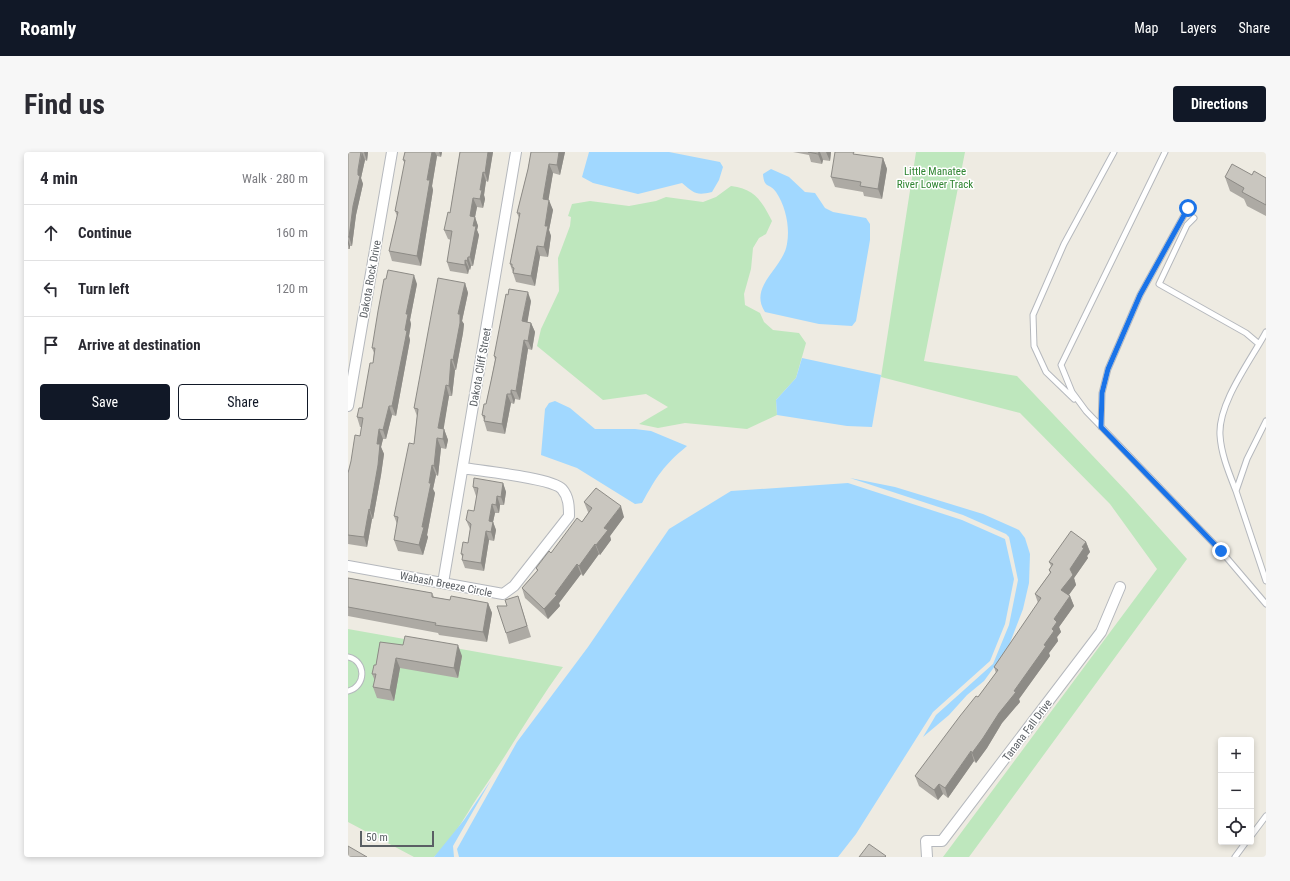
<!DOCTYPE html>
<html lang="en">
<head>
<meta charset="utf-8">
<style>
  :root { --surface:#fff; --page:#f7f7f7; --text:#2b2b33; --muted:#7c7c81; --line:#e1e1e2; --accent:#111827 }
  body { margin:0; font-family:"Roboto Condensed",sans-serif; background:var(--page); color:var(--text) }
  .controls { position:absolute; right:12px; bottom:12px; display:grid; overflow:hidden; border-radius:4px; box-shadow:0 2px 6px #0003 }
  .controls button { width:36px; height:36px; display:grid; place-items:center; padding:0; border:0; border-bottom:1px solid var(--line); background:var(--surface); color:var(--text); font:20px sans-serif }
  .scale { position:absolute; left:12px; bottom:10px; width:74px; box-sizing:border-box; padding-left:4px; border:2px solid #5a5f64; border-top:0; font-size:11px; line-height:14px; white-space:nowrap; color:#5a5f64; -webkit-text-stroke:3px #fff; paint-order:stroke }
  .stop { position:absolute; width:12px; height:12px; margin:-9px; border:3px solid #1a73e8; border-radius:50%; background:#fff }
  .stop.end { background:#1a73e8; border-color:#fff; box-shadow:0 1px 4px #0008 }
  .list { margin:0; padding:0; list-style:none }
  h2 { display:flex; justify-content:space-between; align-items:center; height:52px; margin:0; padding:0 16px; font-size:17px }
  h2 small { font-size:13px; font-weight:400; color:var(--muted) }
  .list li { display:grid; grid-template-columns:26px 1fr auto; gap:12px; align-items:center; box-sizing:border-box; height:56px; padding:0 16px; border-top:1px solid var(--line) }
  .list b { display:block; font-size:15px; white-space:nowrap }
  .list em { font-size:13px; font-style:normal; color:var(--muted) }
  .actions { display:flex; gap:8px; padding:12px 16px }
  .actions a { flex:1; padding:9px 0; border:1px solid var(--accent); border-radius:4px; text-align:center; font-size:14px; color:var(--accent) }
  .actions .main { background:var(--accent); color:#fff }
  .icon { flex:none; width:22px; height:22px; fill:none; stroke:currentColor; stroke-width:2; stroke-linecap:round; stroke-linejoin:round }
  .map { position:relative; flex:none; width:918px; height:705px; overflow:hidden; border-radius:4px }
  header { display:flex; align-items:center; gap:24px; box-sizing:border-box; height:56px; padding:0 20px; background:var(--accent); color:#fff }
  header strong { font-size:19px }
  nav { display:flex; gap:22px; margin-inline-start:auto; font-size:14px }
  .intro { display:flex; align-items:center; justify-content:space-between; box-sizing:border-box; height:96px; padding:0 24px }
  h1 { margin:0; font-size:28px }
  .button { padding:10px 18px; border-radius:4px; background:var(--accent); color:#fff; font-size:14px; font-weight:700 }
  main { display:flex; gap:24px; padding:0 24px }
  aside { flex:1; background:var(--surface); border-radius:4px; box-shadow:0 2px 6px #0003 }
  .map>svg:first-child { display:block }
  .green { fill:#bee7bd }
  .water { fill:#a1d8ff }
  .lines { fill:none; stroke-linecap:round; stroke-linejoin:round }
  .service-casing { stroke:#b5b8bd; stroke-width:7 }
  .minor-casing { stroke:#b5b8bd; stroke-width:12 }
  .service { stroke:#fff; stroke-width:5 }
  .minor { stroke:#fff; stroke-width:10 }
  .wall { fill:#adaaa4 }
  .shaded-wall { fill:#8d8b86 }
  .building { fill:#c9c6bf; stroke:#8d8b86 }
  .route { stroke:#1a73e8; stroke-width:5 }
  .labels { text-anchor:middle; stroke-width:3; stroke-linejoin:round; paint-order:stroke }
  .park-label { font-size:11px; fill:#308532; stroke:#fff }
  .street-label { font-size:11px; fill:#5a5f64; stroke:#fff }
</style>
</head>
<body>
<header>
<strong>Roamly</strong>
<nav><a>Map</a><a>Layers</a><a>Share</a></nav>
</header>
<div class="intro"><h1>Find us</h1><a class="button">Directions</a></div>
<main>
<aside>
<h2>4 min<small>Walk · 280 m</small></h2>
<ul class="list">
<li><svg class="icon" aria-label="ahead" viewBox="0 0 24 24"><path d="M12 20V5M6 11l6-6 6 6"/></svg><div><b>Continue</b></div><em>160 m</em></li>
<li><svg class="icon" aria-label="left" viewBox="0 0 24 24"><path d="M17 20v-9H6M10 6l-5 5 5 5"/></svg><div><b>Turn left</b></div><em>120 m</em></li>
<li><svg class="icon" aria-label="arrive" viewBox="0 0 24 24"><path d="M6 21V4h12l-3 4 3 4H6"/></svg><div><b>Arrive at destination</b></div></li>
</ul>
<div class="actions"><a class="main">Save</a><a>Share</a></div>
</aside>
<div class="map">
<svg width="918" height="705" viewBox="0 0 918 705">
  <rect width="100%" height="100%" fill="#eeebe2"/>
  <path class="green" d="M568,0h49l-41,209 93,15 111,117 59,66 -218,298h-26l214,-288 -47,-65 -90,-91 -139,-36z
    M383,34c24,3 30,14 41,35l-6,13 -7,4 -6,10 -2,21 -7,25 1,11 15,8 4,9 9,8 26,3 7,10 -10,35 -20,22 1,15 -30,14 -62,-6 -27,5 -19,-4 29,-17 -22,-13 -43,6 -66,-54 4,-17 18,-38 -1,-33 12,-32 1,-9 -3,-1 4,-12 18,-3 39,5 27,-5 10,-4 37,5 13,-5z
    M0,477l215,38c-31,43 -56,88 -86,131 -13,20 -25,43 -43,59h-20l-66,-35z"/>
  <path class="water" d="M241,0h80l51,10 3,5 -4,13 -7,12c-16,4 -18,1 -30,-9l-44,11 -45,-11 -11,-6z
    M423,17l18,8 16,15 10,1 10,15 8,4 33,6 4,6v16l-14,81 -4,5 -33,-2 -54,-12c-17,-26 18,-43 22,-68 3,-17 -1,-37 -11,-52 -6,-9 -12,-3 -13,-18z
    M454,206l79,17 -9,52 -25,-1 -70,-11 -1,-15 20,-22z
    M207,249l15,7 25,21h40l16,2 36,15c-24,20 -30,30 -45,57l-7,1 -58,-36 -36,-13 4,-46 4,-6z
    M502,326l45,9 88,27 36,16 6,8 5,16 -1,29 -6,26 -15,39 -24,33 -17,14 -18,20 -26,22 13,-22 57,-51 16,-39 9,-45 -9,-43 -3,-3 -43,-19z
    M500,331l114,37 43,19 9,40 -9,45 -15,37 -57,51 -77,122 -18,23h-379l-2,-8 60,-107 71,-95 81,-118 62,-38z
    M143,628l-38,66 1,11h-20l30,-37z"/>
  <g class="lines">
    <g class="service-casing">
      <path id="service" d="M817,0l-104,213 11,27 14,19 135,140 45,53
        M846,66l-7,7 -28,59 87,49 13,11
        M726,247l-28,-27 -12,-26 -1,-31 31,-71 50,-92
        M918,269l-19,38 -11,32 30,90
        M753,275l1,-34 6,-24 32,-74 48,-87
        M888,339c-7,-18 -15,-37 -16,-56 -2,-32 31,-75 46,-103
        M0,505c19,4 18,30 0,34
        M903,684l15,-20
        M887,705l11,-15"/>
    </g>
    <g class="minor-casing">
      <path id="minor" d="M0,254l44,-254
        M0,414l155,28 11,-8 55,-70c0,-9 0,-19 -7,-27 -10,-11 -81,-18 -99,-21
        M95,431l73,-431
        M579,705l-1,-16h16l159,-209 19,-45"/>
    </g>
    <use href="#service" class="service"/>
    <use href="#minor" class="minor"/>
  </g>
  <path class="wall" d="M0,0h20l-1,9 -2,-1 -4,18 2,6 -7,31 -4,31h-2v3h-2z
    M57,0h37l-1,5 -4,-1 -5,30 1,4 -12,76 -29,-5 -3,-10 8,-35 -2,-5 10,-47 -2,-4z
    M112,0h33l-5,30 -2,-1 -2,14 1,4 -2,9 -6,-1 -2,10 3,9 -1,4 2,5 -6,31h-2l-1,4 -1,-1 -1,5 -18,-3 -3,-9 4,-22 -3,-1 -4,-9 6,-17z
    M183,0h34l-5,23 -7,-2 -5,27 5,10 -4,20 2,6 -3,21 -8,-1 -5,30 -19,-4 -6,-18 9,-46 -2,-5 11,-44z
    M445,0h38l-1,9 -7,-1 -1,4 -11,-2 -2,-7z
    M535,6l4,11 -5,30 -18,-3 -1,-4 -28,-5 -4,-10z
    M904,23l14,3v38l-19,-10 -3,-7 -14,-8 -5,-14z
    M117,131l3,10 -6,28 2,3 -1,9 -7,37h-1l-3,26h-3l-6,33h1l4,11 -2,9 -5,-1 -3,28 -2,-1 -3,14 2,4 -8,42 1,2 -5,18 -25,-4 -4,-11 3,-16 -3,-8 20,-72 3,-28 -3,-8z
    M69,132l-7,36 1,4 -2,12 1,4 -14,76 -4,-1 -6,24h-3l-2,8 3,7 -3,21 -8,44h-1l-5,28 -19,-3v-71l12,-37 2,-9h-2l-3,-10 5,-9 11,-45 1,-10 -2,-5z
    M183,149l-4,21 4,1 4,9 -3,18 -4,-1 -8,51 -5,-1 -1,5 -3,-1 -6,31 -18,-3 -3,-10v-1l-2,-5 4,-11 5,-23 4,-21 -1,-4z
    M155,331l3,9 -2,13h-4l-1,8h-4l-2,9 3,8 -2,11 -5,-1 -5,31 -19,-3 -3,-8 1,-2 -2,-4 7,-11 2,-13v-1l-4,-9 8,-9 3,-15h-1l-3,-9z
    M236,350l40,15 -14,19 1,4 -11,15 -1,-1 -16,22 -2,-2 -22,29 1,3 -12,13 -23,-21 -3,-10 15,-17 -1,-3 46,-46 6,-9v-1z
    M738,390l4,10 -3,4 1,2 -14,20 2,7 -7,10 1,1 4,10 -15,21 2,5 -4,5 1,4 -9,12 1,3 -31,43 1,3 -18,21 -15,25 -11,15 -2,-2 -26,37 -5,-4 -5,6 -19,-14 -4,-10 63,-79 18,-24 -2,-6 44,-64 -3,-9 15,-21 -1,-3 2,-4 -2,-4z
    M0,426l84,15 2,4 16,3 38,3 4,10 -5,29 -48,-7 -1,-2 -90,-17z
    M170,444l13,41 -22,7 -3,-11 1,-27z
    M32,490l82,14 -4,22 -58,-10 -6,33 -17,-3 -4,-11 2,-6 -3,-7 4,-9z"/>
  <path class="shaded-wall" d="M14,0l3,8 -4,18 2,6 -7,31 -4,31 -3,-9 9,-67z
    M16,0h4l-1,9z
    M84,0h3l2,4 -5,30 1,4 -12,76 -4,-10 10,-76z
    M91,0h3l-1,5z
    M140,0h5l-5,30 -3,-9z
    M211,0h6l-5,23 -3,-10z
    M471,0h1l3,8 -1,4 -4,-10z
    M478,0h5l-1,9z
    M535,6l4,11 -5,30 -4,-10z
    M201,12l4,9 -6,36 -4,-10z
    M135,20l3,9 -2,14 1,4 -2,9 -3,-9v-9z
    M125,46l4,9 -2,10 3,9 -1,4 2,5 -6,31 -3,-9 3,-31 -3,-10z
    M201,48l4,10 -4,20 2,6 -3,21 -4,-10 1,-21z
    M0,87l2,7v3l-2,-5z
    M189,94l3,10 -5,30 -4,-10z
    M120,105l3,9 -1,4 -3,-9z
    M117,108l4,9 -1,5 -3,-9z
    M66,123l3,9 -7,36 1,4 -2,12 1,4 -14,76 -4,-10 13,-76 1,-16z
    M117,131l3,10 -6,28 2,3 -1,9 -7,37 -3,-10 5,-46z
    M180,140l3,9 -5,30 -4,-10z
    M183,171l4,9 -3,18 -4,-9z
    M176,188l4,9 -8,51 -4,-9z
    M103,207l4,11 -3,26 -3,-10z
    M98,233l3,11 -7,43 -4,-11z
    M163,238l4,9 -1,5 -3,-10z
    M159,242l4,9 -6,31 -3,-10z
    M41,254l3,9 -6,24 -3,-9z
    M31,277l4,10 -2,8 3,7 -3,21 -8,44 -3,-9 7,-66z
    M96,277l4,11 -2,9 -3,-10z
    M89,286l4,10 -3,28 -4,-10z
    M84,313l4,10 -3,14 2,4 -8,42 1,2 -5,18 -4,-10 3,-18z
    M155,331l3,9 -2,13 -3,-8z
    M149,344l3,9 -1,8 -3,-8z
    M144,352l3,9 -2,9 3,8 -2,11 -3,-9 -2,-11z
    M273,354l3,11 -14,19 1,4 -11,15 -4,-10 8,-17z
    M21,357l3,10 -5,28 -3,-10z
    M138,379l3,9 -5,31 -3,-8z
    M738,390l4,10 -3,4 1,2 -14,20 2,7 -11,15 -4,-10 9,-21 12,-22z
    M247,392l4,10 -16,22 -4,-10z
    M229,412l4,10 -22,29 1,3 -12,13 -4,-10z
    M722,444l4,10 -15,21 2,5 -4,5 1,4 -9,12 1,3 -31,43 1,3 -18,21 -15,25 -11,15 -4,-10 72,-108 8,-16 2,-10z
    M140,451l4,10 -5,29 -4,-10z
    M110,493l4,11 -4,22 -4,-10z
    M48,506l4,10 -6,33 -4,-11z
    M623,599l3,10 -26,37 -3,-10z
    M591,632l4,10 -5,6 -4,-10z"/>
  <path class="building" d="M0,0h13l-3,18v5l2,1 -7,30 -4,31h-1z
    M57,0h27l-5,28h3l-13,76 -28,-5 9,-39 -3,-1 10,-51h-2z
    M112,0h28l-3,21 -2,-1 -3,18h2l-2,9 -7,-1 -3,18 5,1 -2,9h3l-6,31h-2l-1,4 -2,-1v5l-18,-3 5,-31 -8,-1 4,-18 2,1z
    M183,0h28l-2,13 -8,-1 -6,35 6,1 -4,26h3l-4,21 -7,-1 -6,30 -18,-3 1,-5 -2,-1v-3h-2l10,-51h-3l11,-44z
    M460,0h11l-1,2z
    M487,0h19l-1,2 30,4 -5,31 -18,-3 1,-4 -30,-5z
    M884,12l20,11 2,-4 12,7v27l-24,-13 2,-4 -19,-11z
    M40,118l26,5 -8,39h2l-3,16 2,1 -15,75h-3l-6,24 -4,-1 -2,15h3l-2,21 -8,45 -1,-1 -5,28 -16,-2v-62l3,-12 4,-26 5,1 3,-18 -6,-1 2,-9h3l8,-45h3l2,-15h-3l6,-37 6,-32h2z
    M90,126l27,5 -7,31h2v9l-7,37 -2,-1 -2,27 -3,-1 -8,43 6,1 -1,10 -6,-1 -3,28 -2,-1 -3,18h2l-9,44h2l-5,18 -25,-5 4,-23 -4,-1 15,-73 5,1 4,-35 -4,-1z
    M161,137l19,3 -6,29 9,2 -3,18 -4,-1 -8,51 -5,-1v4h-4l-5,30 -18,-3 1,-5 -3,-1 2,-11h2l5,-23 5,-24 -2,-1 12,-62 2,1z
    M126,326l29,5 -2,14 -4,-1 -1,9 -4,-1 -3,17 4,1 -2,10 -5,-1 -5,32 -19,-3 1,-6h-2l2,-12 5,1 3,-19 -5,-4 2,-10 6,1 4,-23 -5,-1z
    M248,336l25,18 -17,22 4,2 -12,15 -1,-1 -16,22 -2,-2 -22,30 2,1 -13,14 -22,-21 16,-18 -2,-2 13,-17 2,2 26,-35 5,4 10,-14 -8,-6z
    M723,379l15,11 -4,5 2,1 -14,21 3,6 -12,15 9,6 -16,23 3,3 -5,7 2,2 -10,14 2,1 -32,45 2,1 -17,21 -16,25 -11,15 -1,-2 -26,37 -6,-4 -5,6 -19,-14 45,-60 16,-20 2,1 20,-27 -4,-3 47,-69 -6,-4 16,-22 -2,-2 4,-6 -4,-2z
    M0,426l84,15v4l18,3 1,-4 37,7 -5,29 -48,-7 1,-2 -88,-16z
    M170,444l9,30 -21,7 -9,-27h10l-2,-6z
    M57,484l53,9 -4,23 -58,-10 -6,32 -17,-3 3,-13h-4l2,-9h2l4,-23 23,3z
    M521,692l17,12 -1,1h-26z
    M0,694l19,11h-19z"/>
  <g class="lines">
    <path class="route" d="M840,56l-48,87 -32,74 -6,24 -1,34 120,124"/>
  </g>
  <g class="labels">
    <g class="park-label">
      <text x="587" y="23">Little Manatee<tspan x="587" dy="13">River Lower Track</tspan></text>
    </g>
    <g class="street-label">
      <text transform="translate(22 127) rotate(-80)" y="4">Dakota Rock Drive</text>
      <text transform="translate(132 215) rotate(-80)" y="4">Dakota Cliff Street</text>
      <text transform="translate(98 432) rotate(11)" y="4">Wabash Breeze Circle</text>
      <text transform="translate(679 578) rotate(-53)" y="4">Tanana Fall Drive</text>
    </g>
  </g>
</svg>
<div class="controls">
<button>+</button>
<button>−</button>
<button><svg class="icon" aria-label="locate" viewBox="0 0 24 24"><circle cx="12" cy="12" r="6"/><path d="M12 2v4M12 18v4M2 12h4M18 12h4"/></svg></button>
</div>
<div class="scale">50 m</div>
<div class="stop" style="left:840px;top:56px"></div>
<div class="stop end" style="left:873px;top:399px"></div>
</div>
</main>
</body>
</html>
